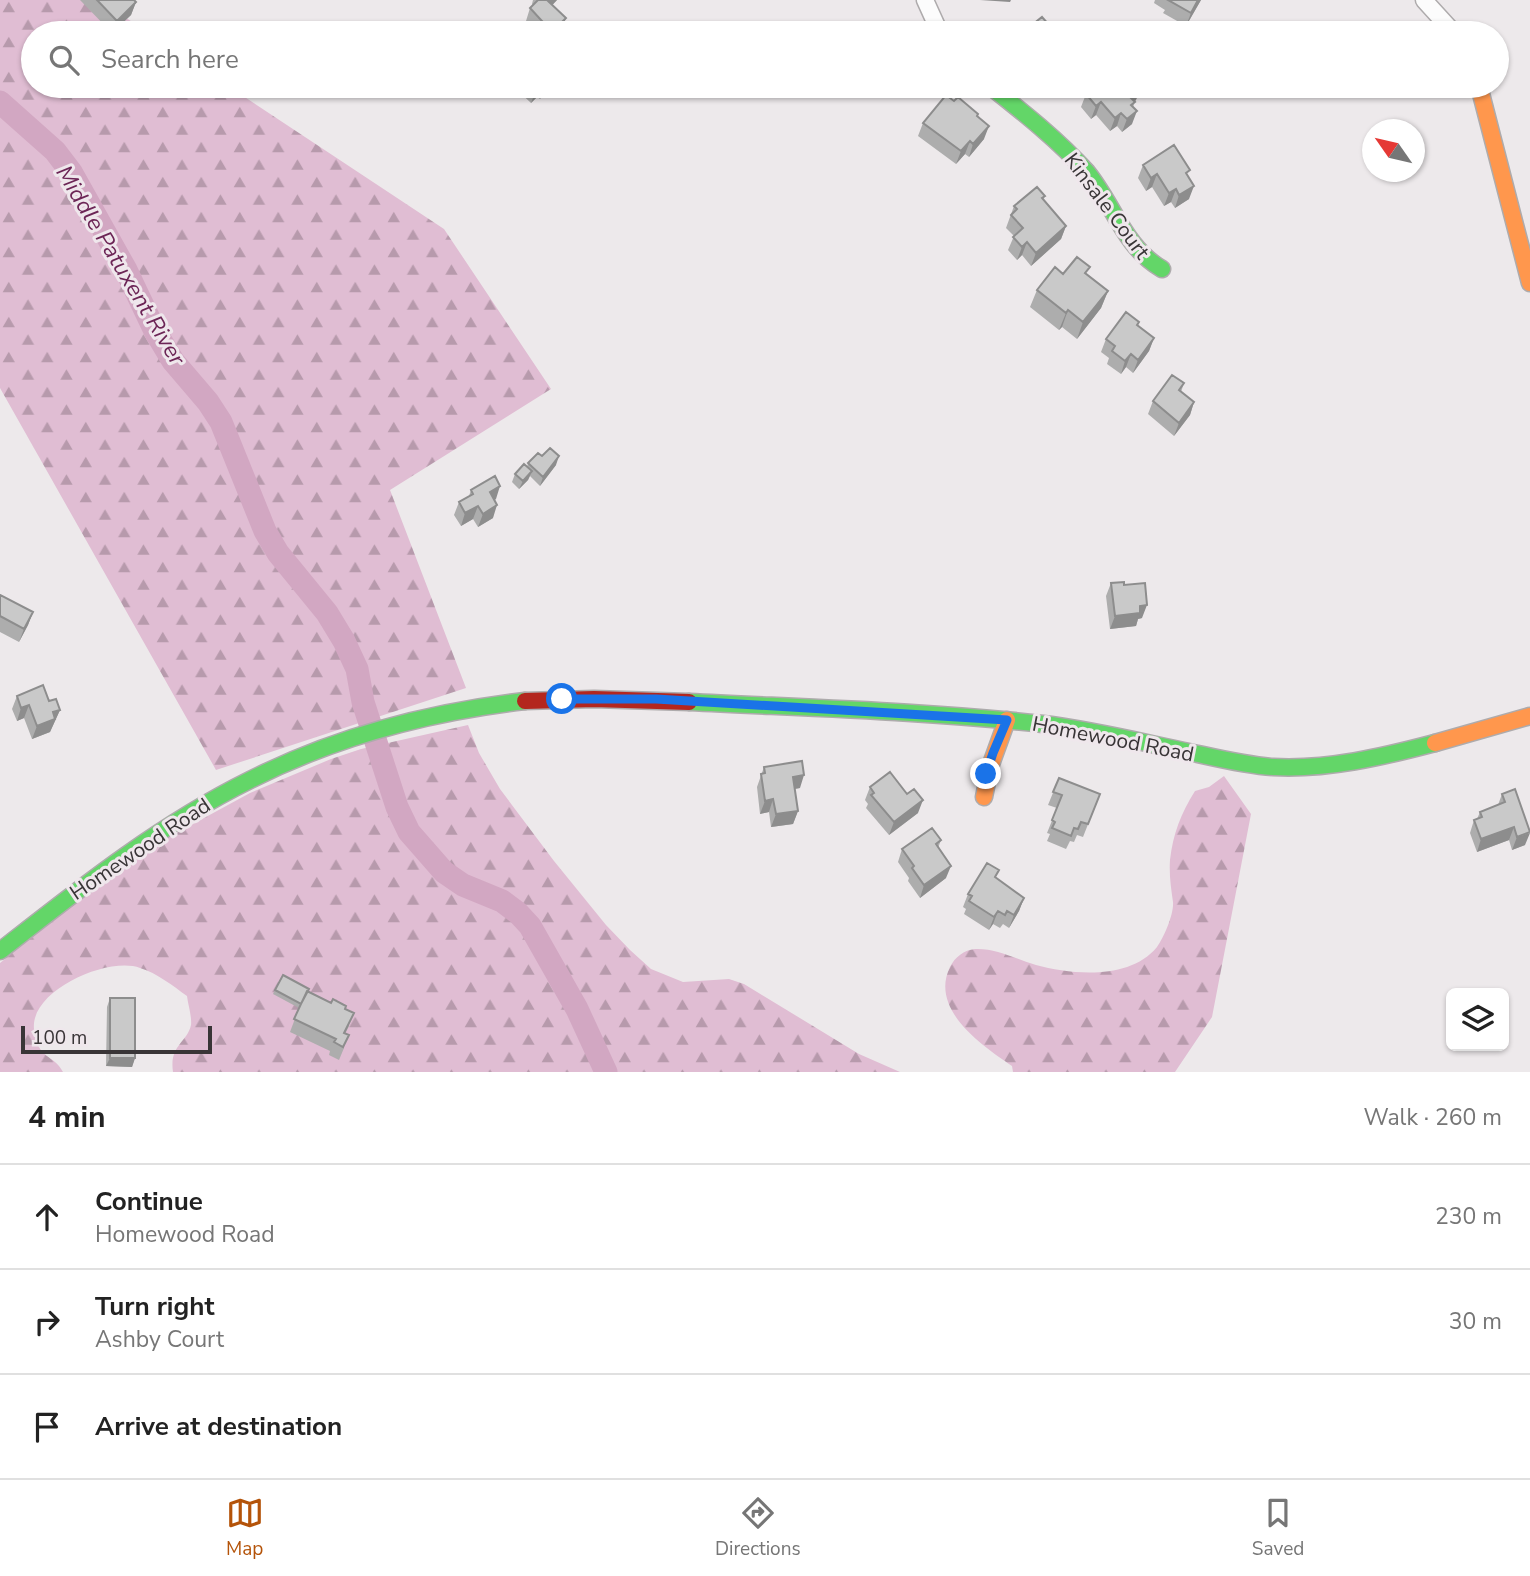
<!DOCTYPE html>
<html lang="en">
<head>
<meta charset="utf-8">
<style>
  :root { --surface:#fff; --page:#f2f2f2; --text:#222; --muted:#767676; --line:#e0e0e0; --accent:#b45309 }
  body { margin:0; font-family:"Nunito Sans",sans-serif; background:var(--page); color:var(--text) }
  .controls { position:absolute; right:21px; bottom:21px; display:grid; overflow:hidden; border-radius:10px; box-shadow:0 2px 5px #0004 }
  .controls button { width:63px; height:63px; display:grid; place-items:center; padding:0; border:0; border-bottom:2px solid var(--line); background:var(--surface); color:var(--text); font:35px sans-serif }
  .compass { position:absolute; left:1362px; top:119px; width:63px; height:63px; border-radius:50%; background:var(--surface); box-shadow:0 2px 5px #0004; rotate:304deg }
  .scale { position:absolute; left:21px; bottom:18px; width:191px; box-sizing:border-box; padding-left:7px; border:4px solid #393537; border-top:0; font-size:19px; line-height:24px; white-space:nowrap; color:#393537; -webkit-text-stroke:5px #efe7ec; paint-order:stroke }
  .stop { position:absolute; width:21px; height:21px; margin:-16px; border:5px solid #1a73e8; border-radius:50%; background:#fff }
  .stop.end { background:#1a73e8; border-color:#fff; box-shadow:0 2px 7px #0008 }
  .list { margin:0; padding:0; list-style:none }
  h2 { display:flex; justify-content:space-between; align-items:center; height:91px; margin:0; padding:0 28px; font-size:30px }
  h2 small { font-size:23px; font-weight:400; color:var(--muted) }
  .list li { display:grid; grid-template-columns:46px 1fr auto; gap:21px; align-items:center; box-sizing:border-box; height:105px; padding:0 28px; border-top:2px solid var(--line) }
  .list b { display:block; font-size:26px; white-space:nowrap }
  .list p { margin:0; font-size:23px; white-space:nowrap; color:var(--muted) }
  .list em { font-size:23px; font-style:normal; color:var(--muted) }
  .icon { flex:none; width:38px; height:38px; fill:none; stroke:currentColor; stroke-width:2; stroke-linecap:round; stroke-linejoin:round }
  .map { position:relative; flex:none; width:1530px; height:1072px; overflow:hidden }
  .search { position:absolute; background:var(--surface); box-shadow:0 2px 5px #0004; left:21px; right:21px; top:21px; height:77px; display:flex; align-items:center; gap:18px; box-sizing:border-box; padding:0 24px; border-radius:38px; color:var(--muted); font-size:26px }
  .sheet { height:406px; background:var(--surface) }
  nav { display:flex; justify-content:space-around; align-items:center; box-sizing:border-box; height:98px; border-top:2px solid var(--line); background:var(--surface); font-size:19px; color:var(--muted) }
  nav a { display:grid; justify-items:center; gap:4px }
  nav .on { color:var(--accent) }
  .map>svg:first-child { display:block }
  .forest { fill:url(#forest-firs) }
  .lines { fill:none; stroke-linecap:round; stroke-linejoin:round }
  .river { stroke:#d2a7c2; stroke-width:23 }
  .street-casing { stroke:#aeabac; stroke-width:19 }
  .fast-casing { stroke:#aeabac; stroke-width:19 }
  .slow-casing { stroke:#aeabac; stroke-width:19 }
  .jam-casing { stroke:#aeabac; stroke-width:19 }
  .street { stroke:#fcfcfc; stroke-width:16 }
  .fast { stroke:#63d668; stroke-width:16 }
  .slow { stroke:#ff974d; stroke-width:16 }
  .jam { stroke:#b3261e; stroke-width:16 }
  .wall { fill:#adadad }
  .shaded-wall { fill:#8d8d8d }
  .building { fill:#c9c9c9; stroke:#8d8d8d; stroke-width:2 }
  .route { stroke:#1a73e8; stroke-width:9 }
  .labels { text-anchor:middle; stroke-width:6; stroke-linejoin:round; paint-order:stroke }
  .street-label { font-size:21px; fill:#393537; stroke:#efe7ec }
  .water-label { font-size:23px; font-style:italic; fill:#6c2556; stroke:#efe7ec }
</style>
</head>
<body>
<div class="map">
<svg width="1530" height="1072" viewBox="0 0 1530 1072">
  <defs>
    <pattern id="forest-firs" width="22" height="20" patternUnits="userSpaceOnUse" patternTransform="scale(1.75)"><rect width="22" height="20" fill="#e0bdd3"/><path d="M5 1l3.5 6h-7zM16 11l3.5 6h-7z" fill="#b79aac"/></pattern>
  </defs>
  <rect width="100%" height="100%" fill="#ede9eb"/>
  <path class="forest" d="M0,0h99l50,33h-116v53h195l216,143 107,160 -161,101 76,198 -250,82 -216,-382z
    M468,725l11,28 21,36 54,72 52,64 24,25 21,19 32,13 46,-3 15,5 115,70 41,18h-727c-4,-27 14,-29 18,-47 1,-8 -3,-21 -4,-29 -14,-10 -30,-23 -47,-28 -31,-12 -110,22 -106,61 3,31 20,25 29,43h-63v-109l101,-80 57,-40 92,-50 81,-34 30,-10z
    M1224,776l27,38 -39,203 -37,55h-162l-1,-6c-29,-20 -83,-56 -62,-99 5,-10 14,-17 25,-18 21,-1 41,10 61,16 37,10 94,15 121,-18 7,-10 17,-33 16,-45 -2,-14 -4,-27 -3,-42 3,-26 11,-47 25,-69l14,-4z"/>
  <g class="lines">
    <path class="river" d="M0,102l55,49 16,21 55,98 29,61 18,30 35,41 13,20 44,109 13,22 49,60 17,28 13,28 6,33 34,105 12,25 35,40 19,13 39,16 16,12 12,13 47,83 29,63"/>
    <g class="street-casing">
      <path id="street" d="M925,0l15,33
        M1424,0l30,33"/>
    </g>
    <g class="fast-casing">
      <path id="fast" d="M990,86c34,27 68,54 97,86 27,33 37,75 75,97
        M689,702c118,6 237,9 354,22 50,6 98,18 146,28 28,6 55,13 84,15 54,3 109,-10 162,-24
        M0,951c79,-62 159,-126 250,-171 85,-43 180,-68 275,-79"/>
    </g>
    <g class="slow-casing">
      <path id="slow" d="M1479,86l51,197
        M1435,743l95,-27
        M984,797l6,-30 17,-47"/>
    </g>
    <g class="jam-casing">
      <path id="jam" d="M525,701l69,-2 95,3"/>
    </g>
    <use href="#street" class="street"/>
    <use href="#fast" class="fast"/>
    <use href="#slow" class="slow"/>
    <use href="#jam" class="jam"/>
  </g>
  <path class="wall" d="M80,0h54l2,2 -5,13 -19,18z
    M533,0h24l-5,5 9,26 -2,2h-22l-11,-12 4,-13 3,-3 -1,-1z
    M1155,0h46l-15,26 -23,-13 2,-3 -11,-7z
    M513,86h36l-9,13 -3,-2 -6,6z
    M1141,87l-8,20 -1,17 -10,8 -5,-6 -7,5 -14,-16 -5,4 -10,-12 5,-13z
    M954,101l23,15 7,23 -15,18 -4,-3 -9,10 -38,-28 5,-13z
    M1143,165l45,10 1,24 -14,9 -4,-6 -7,4 -12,-19 -6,4 -8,-13z
    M1045,196l-2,4 23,26 -5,13 -30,27 -9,-11 -5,5 -9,-10 6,-14 -8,-8 8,-22z
    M1063,274h24l21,17 -7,17 -24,31 -15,-12 -3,3 -29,-23 7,-17z
    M1139,322l-1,4 16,12 -5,13 -16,22 -7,-6 -5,7 -14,-10 2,-6 -8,-6 5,-13z
    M1184,383l-3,9 13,10 -4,13 -16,21 -26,-22 5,-13z
    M528,463l28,2 -16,21 -10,-10 -2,4 -9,9 -7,-7 3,-8 12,-7z
    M471,490l25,9 -2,1 -1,18 -15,9 -5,-8 -12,7 -7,-11 5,-13 10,-6z
    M1111,583l31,35 -4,1 -2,7 -26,3 -4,-33z
    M0,595l33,17 -5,13 -9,17 -19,-10z
    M17,696l32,5 11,9 -10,22 -18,7 -8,-21 -7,3 -5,-12z
    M764,767l36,21 -6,1 4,22 -5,13 -22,3 -2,-15 -9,2 -3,-27z
    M1059,778l41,16 -17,43 -6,-2 -3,7 -4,-1 -4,8 -19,-8 3,-7 -3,-1 10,-25 -9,-3z
    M870,787l48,26 -29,22 -23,-27 2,-4 -3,-4z
    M1502,794l23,51 -13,5 -3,-10 -32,12 -7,-19 4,-13 3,-1 3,-7 18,-7z
    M941,840l-3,8 8,30 -26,20 -12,-17 1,-3 -11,-16 4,-13z
    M996,878l28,20 -5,13 -10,17 -6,-4 -3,4 -7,-4 -4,6 -25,-16 2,-5 -3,-2 5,-13z
    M275,990l33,2 37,17 4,17 -4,8 -1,14 -5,12 -10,-5 1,-4 -40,-19 9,-24 -26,-14z
    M110,998l25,60 -3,9 -26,-1 1,-59z"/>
  <path class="shaded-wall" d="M549,0h8l-13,14z
    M980,0h31l-1,2z
    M1198,0h3l-15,26 5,-13z
    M136,2l-5,13 -19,18 5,-12z
    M566,18l-5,13 -2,2h-7z
    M540,86h1l-4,11 -6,6 5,-13z
    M545,86h4l-9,13z
    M1141,87l-5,13 -11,9 5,-12z
    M1101,102l-5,13 -5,4 5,-13z
    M1137,111l-5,13 -10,8 5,-13z
    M1121,113l-4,13 -7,5 5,-13z
    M989,126l-5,13 -15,18 4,-13z
    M970,141l-5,13 -9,10 5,-13z
    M1157,174l-5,13 -6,4 5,-13z
    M1194,186l-5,13 -14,9 4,-13z
    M1176,189l-5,13 -7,4 5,-13z
    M1066,226l-5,13 -30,27 5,-13z
    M1027,242l-5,13 -5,5 5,-13z
    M1108,291l-7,17 -24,31 6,-17z
    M1068,310l-6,17 -3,3 7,-17z
    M1154,338l-5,13 -16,22 5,-13z
    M1131,354l-5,13 -5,7 4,-13z
    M1194,402l-4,13 -16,21 5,-13z
    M559,456l-3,9 -16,21 3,-9z
    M532,471l-4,9 -9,9 4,-8z
    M500,486l-4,13 -11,6 5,-13z
    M497,505l-4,13 -15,9 5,-13z
    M478,506l-5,13 -12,7 4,-13z
    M1147,605l-5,13 -4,1 -2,7 -26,3 5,-13 25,-10z
    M33,612l-5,13 -9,17 5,-13z
    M29,705l-5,13 -7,3 4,-13z
    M60,710l-10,22 -18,7 5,-13 16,-14z
    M804,775l-4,13 -12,2 5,-13z
    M773,799l-4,13 -9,2 5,-13z
    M923,800l-5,13 -29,22 5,-13z
    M798,811l-5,13 -22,3 5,-13z
    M1514,827l-5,13 -32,12 4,-13z
    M1530,833l-5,12 -13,5 5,-13z
    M951,866l-5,12 -26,20 4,-13z
    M1024,898l-5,13 -10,17 5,-13z
    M998,911l-5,13 -4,6 5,-13z
    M110,1058h25l-3,9 -26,-1z"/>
  <path class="building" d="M97,0h37l2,2 -19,19z
    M538,0h11l-1,1 18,17 -14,14 -22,-24z
    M1168,0h30l-7,13z
    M1042,17l7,8 2,-1 8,9h-37z
    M184,25l12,8h-18z
    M377,25l6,8h-17z
    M395,28l3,5h-10z
    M531,86h9l-4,4z
    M1096,86h43l2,1 -11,10 5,5 -4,3 6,6 -10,8 -6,-6 -6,5 -14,-16 -5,4 -10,-12z
    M946,95l8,6 4,-4 20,17 -1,2 12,10 -16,18 -3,-3 -9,10 -38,-28z
    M1174,145l16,25 -4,3 8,13 -15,9 -3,-6 -7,4 -12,-19 -6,4 -8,-13z
    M1037,187l8,9 -3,2 24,28 -30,27 -9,-11 -5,5 -9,-10 10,-9 -12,-13 6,-6 -3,-3z
    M1077,257l13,10 -5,6 23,18 -25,31 -15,-12 -2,3 -29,-23 18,-23 8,7z
    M1126,312l13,10 -2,3 17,13 -16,22 -7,-6 -6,7 -13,-10 3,-5 -9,-7z
    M1172,375l12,8 -5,7 15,12 -15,21 -26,-22z
    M550,448l9,8 -16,21 -15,-14 10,-10 4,3z
    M524,464l8,7 -9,10 -8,-7z
    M495,476l5,10 -10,6 7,13 -14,9 -5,-8 -13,7 -6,-11 14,-8 -2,-4z
    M1124,582v3l21,-2 2,22 -7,1v7l-25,3 -4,-33z
    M0,595l33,17 -9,17 -24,-13z
    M43,685l6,16 7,-2 4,11 -7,2 2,7 -18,7 -8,-21 -8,3 -4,-12z
    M802,761l2,14 -11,2 5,34 -22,3 -3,-15 -8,2 -4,-27 4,-1 -1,-6z
    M890,772l17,22 7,-5 9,11 -29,22 -23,-27 3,-2 -4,-6z
    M1059,778l41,16 -12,30 -7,-2 -3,7 -4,-1 -3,8 -19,-8 3,-6 -3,-2 10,-25 -9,-3z
    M1515,789l15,43 -13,5 -3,-10 -33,12 -7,-19 8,-3 -2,-5 25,-10 -3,-8z
    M932,828l9,12 -5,4 15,22 -27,19 -12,-17 2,-2 -12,-17z
    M987,863l12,7 -4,7 29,21 -10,17 -7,-4 -2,4 -7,-4 -4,6 -25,-16 3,-5 -4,-2z
    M283,975l26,14 -8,15 -26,-14z
    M307,991l24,12 2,-4 13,7 -1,3 9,4 -10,20 5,2 -6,12 -9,-5 2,-3 -42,-20z
    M110,998h25v60h-25z"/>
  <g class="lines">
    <path class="route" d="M562,699h94l351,21 -14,33 -7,21"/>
  </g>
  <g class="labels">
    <g class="street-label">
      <text transform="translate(1107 206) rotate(53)" y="7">Kinsale Court</text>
      <text transform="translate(1113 739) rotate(11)" y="7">Homewood Road</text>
      <text transform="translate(140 849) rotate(-34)" y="7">Homewood Road</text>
    </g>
    <g class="water-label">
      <text transform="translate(121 265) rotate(59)" y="8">Middle Patuxent River</text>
    </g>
  </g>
</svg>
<div class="controls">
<button><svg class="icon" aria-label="layers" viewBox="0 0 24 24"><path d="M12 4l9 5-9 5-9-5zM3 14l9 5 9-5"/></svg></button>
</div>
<svg class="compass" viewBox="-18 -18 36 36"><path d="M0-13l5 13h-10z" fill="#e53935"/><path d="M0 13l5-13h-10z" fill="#767676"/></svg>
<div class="scale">100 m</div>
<div class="stop" style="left:562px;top:699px"></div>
<div class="stop end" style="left:986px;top:774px"></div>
<div class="search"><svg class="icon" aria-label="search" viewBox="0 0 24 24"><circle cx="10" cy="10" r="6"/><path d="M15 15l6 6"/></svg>Search here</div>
</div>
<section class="sheet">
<h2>4 min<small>Walk · 260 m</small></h2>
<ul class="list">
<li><svg class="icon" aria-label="ahead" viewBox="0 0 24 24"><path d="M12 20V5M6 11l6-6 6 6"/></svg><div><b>Continue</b><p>Homewood Road</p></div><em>230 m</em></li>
<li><svg class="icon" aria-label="right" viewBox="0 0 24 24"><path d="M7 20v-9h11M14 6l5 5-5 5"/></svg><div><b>Turn right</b><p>Ashby Court</p></div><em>30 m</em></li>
<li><svg class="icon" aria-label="arrive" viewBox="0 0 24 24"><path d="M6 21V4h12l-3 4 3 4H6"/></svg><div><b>Arrive at destination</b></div></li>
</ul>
</section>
<nav>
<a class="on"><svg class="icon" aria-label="map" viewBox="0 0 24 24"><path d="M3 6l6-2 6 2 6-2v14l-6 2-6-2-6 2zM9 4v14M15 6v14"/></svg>Map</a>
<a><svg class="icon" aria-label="directions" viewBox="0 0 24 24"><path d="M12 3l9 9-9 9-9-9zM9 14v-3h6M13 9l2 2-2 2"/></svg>Directions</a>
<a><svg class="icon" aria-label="saved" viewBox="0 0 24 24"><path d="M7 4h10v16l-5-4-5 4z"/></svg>Saved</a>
</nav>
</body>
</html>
